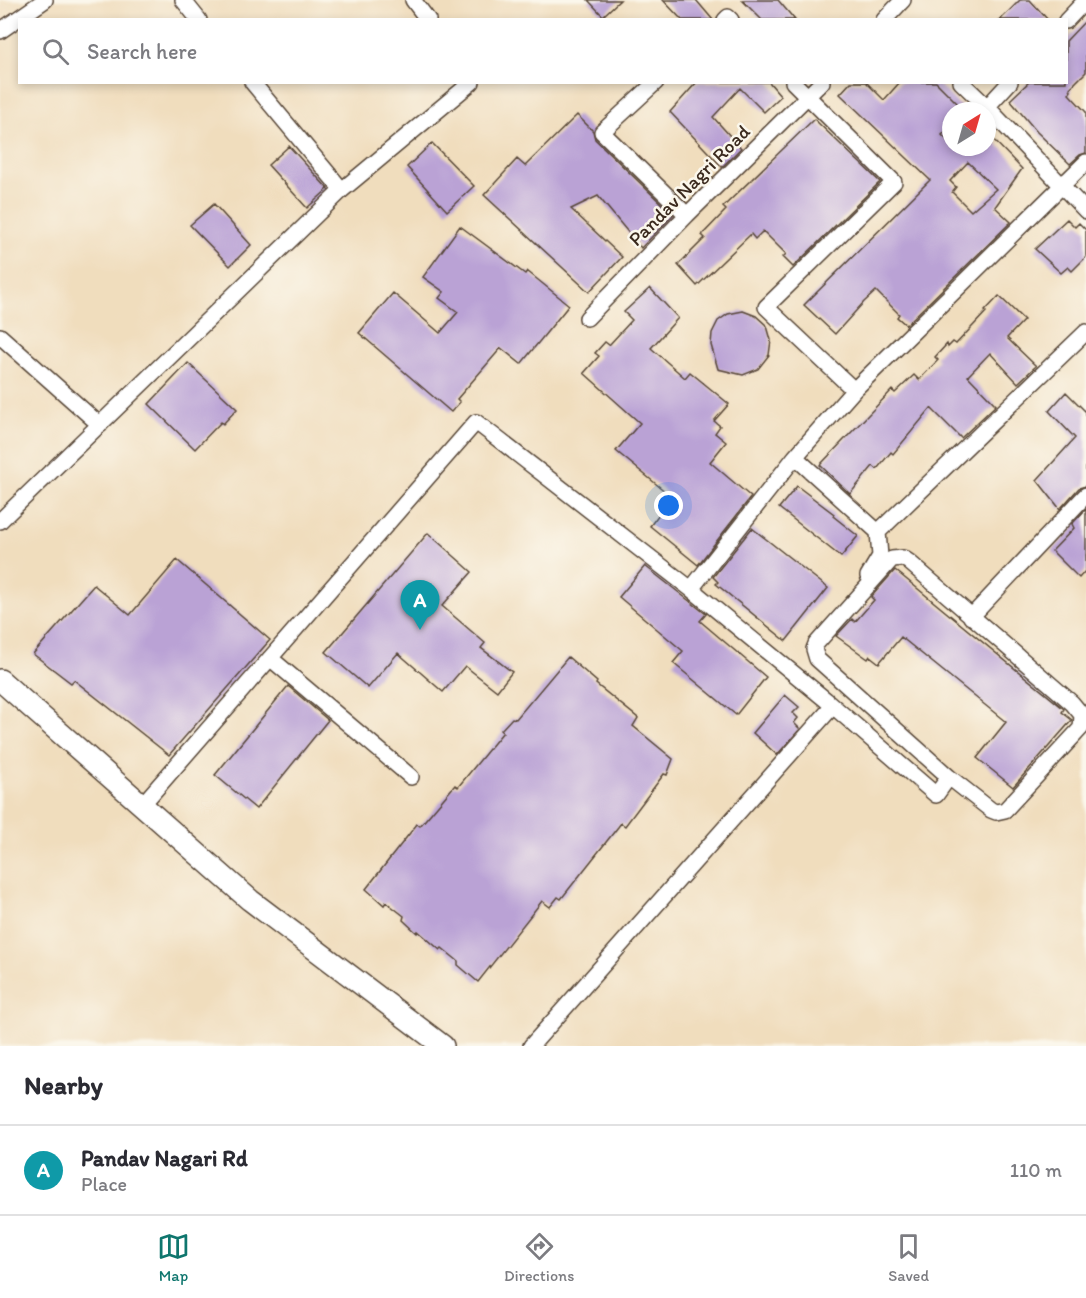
<!DOCTYPE html>
<html lang="en">
<head>
<meta charset="utf-8">
<style>
  :root { --surface:#fff; --page:#f2f2f3; --text:#2b2b33; --muted:#7c7c81; --line:#e1e1e2; --accent:#0f766e }
  body { margin:0; font-family:Itim,sans-serif; background:var(--page); color:var(--text) }
  .compass { position:absolute; left:942px; top:102px; width:54px; height:54px; border-radius:50%; background:var(--surface); box-shadow:0 3px 9px #0003; rotate:37deg }
  .you { position:absolute; left:669px; top:506px; width:21px; height:21px; margin:-15px; border:4px solid #fff; border-radius:50%; background:#1a73e8; box-shadow:0 0 0 9px #1a73e833 }
  .badge { display:grid; place-items:center; width:39px; height:39px; border-radius:50%; background:var(--accent); color:#fff; font-size:20px; font-weight:700 }
  .pin { position:absolute; translate:-50% -50px; filter:drop-shadow(0 2px 3px #0008) }
  .pin::after { content:''; position:absolute; top:32px; width:21px; height:18px; background:inherit; clip-path:polygon(0 0,100% 0,50% 100%) }
  .list { margin:0; padding:0; list-style:none }
  h2 { display:flex; justify-content:space-between; align-items:center; height:78px; margin:0; padding:0 24px; font-size:26px }
  h2 small { font-size:20px; font-weight:400; color:var(--muted) }
  .list li { display:grid; grid-template-columns:39px 1fr auto; gap:18px; align-items:center; box-sizing:border-box; height:90px; padding:0 24px; border-top:2px solid var(--line) }
  .list b { display:block; font-size:22px; white-space:nowrap }
  .list p { margin:0; font-size:20px; white-space:nowrap; color:var(--muted) }
  .list em { font-size:20px; font-style:normal; color:var(--muted) }
  .icon { flex:none; width:33px; height:33px; fill:none; stroke:currentColor; stroke-width:2; stroke-linecap:round; stroke-linejoin:round }
  .map { position:relative; flex:none; width:1086px; height:1046px; overflow:hidden }
  .search { position:absolute; background:var(--surface); box-shadow:0 3px 9px #0003; left:18px; right:18px; top:18px; height:66px; display:flex; align-items:center; gap:15px; box-sizing:border-box; padding:0 21px; border-radius:0px; color:var(--muted); font-size:22px }
  .sheet { height:168px; background:var(--surface) }
  nav { display:flex; justify-content:space-around; align-items:center; box-sizing:border-box; height:84px; border-top:2px solid var(--line); background:var(--surface); font-size:16px; color:var(--muted) }
  nav a { display:grid; justify-items:center; gap:3px }
  nav .on { color:var(--accent) }
  .map>svg:first-child { display:block }
  .building { fill:#baa2d5; fill-rule:evenodd }
  .lines { fill:none; stroke-linecap:round; stroke-linejoin:round }
  .street-casing { stroke:#564536; stroke-width:18 }
  .secondary-casing { stroke:#564536; stroke-width:24 }
  .street { stroke:#fff; stroke-width:15 }
  .secondary { stroke:#fff; stroke-width:21 }
  .labels { text-anchor:middle; stroke-width:5; stroke-linejoin:round; paint-order:stroke }
  .street-label { font-size:20px; fill:#3b2a1e; stroke:#fbf7ec }
</style>
</head>
<body>
<div class="map">
<svg width="1086" height="1046" viewBox="0 0 1086 1046">
  <rect width="100%" height="100%" fill="#fbf7ec"/>
  <filter id="ink" filterUnits="userSpaceOnUse"><feTurbulence type="fractalNoise" baseFrequency=".0167" numOctaves="2"/><feDisplacementMap in="SourceGraphic" scale="12" xChannelSelector="R" yChannelSelector="G"/><feConvolveMatrix kernelMatrix="1 2 1 2 8 2 1 2 1" color-interpolation-filters="sRGB"/></filter>
  <filter id="wash" filterUnits="userSpaceOnUse"><feTurbulence type="fractalNoise" baseFrequency=".008" numOctaves="4" result="noise"/><feDisplacementMap in="SourceGraphic" scale="24" xChannelSelector="R" yChannelSelector="G"/><feGaussianBlur stdDeviation="1.35" result="paint"/><feColorMatrix in="noise" values="0 0 0 0 0 0 0 0 0 0 0 0 0 0 0 0 0 1.4 0 .05"/><feComposite in="paint" operator="in"/></filter>
  <g filter="url(#wash)">
    <rect width="100%" height="100%" fill="#f0ddbd"/>
    <g id="blocks">
      <path class="building" d="M588,0h32l-17,16z
        M663,0h33l17,20h-31z
        M742,0h36l17,20h-33z
        M1020,0h10l18,20h-48z
        M1086,20v52l-16,16 1,3 -2,3 17,18v41l-6,2 -10,9 -33,-32 -27,-32 19,-18h37v-41z
        M697,82h72l12,14 -17,16 -24,-24 -27,29 28,31 -19,19 -52,-55z
        M851,82h15l18,18 16,-18h36l29,29h-14v15l-9,9 9,9v3h36v-14l35,36 -27,38 16,15 -105,103 -9,-8 2,-3 -23,-23 -12,11 -29,32 -31,-29 126,-125 -90,-86zM968,162l28,27 -25,22 -19,-19 4,-5 -6,-6z
        M577,115l16,16 2,8 78,76 -32,33 -43,-52 -27,13 51,48 -33,35 -105,-97 33,-36 8,7z
        M814,119l66,63 -87,85 -10,-10 3,-3 -23,-23 -8,8 -4,-5 -54,52 -19,-21 27,-27 -3,-3 24,-25 -3,-3z
        M432,143l42,43 -27,25 -40,-44z
        M289,146l39,43 -21,19 -39,-43z
        M214,204l37,41 -21,21 -40,-41z
        M1067,219l8,8 4,-4 7,7v27l-14,14 -4,-4 -7,6 -26,-24z
        M460,226l65,48 2,-3 42,34 -48,59 -20,-16 -44,51 3,3 -9,10 -92,-79 34,-40 47,40 18,-21 -19,-14 5,-6 -21,-15z
        M650,288l28,30 -27,30 34,30 5,-6 39,32 -15,17 6,5 -5,7 11,9 -16,20 41,35 -53,68 -48,-39 22,-29 -56,-46 24,-28 -56,-50 15,-17 -4,-3 10,-11 4,3 23,-25 -8,-8z
        M999,296l25,24 -17,18 29,28 -18,17 -28,-30 -22,23 28,29 -35,33 -30,-30 -38,46 -2,-2 -14,17 -4,-3 -23,28 -30,-29 72,-75 3,3 19,-18 5,5 19,-20 -3,-3 12,-13 1,3 5,-5 3,2 30,-32 -1,-1z
        M743,311l13,5 11,10 4,14 -2,15 -11,14 -15,6 -25,-6 -7,-24 1,-12 6,-12 10,-7z
        M188,363l49,46 -14,15 -2,-2 -26,27 -46,-45z
        M1066,392l20,20v74l-7,2 -19,21 -23,-29 38,-42 -26,-27z
        M797,486l37,28 -1,2 25,20 -17,21 -62,-49z
        M1086,509v61l-7,8 -27,-27 22,-23 -2,-4z
        M752,528l76,60 -42,53 -70,-57 2,-2 -5,-5z
        M428,533l44,39 -30,34 43,37 -4,5 31,24 -15,19 -32,-25 -22,26 -45,-39 -30,35 -42,-36z
        M177,560l93,80 -101,115 -95,-75 -3,3 -38,-29 61,-69 36,30z
        M645,566l61,48 -6,7 66,56 -30,38 -63,-52 10,-12 -64,-54z
        M895,570l169,139 -2,3 10,8 -59,67 -36,-29 29,-36 -105,-85 -22,26 -9,-7 -2,3 -32,-23 16,-17 3,3 19,-22 -3,-3z
        M568,657l29,25 -1,2 42,34 -5,8 40,33 -6,16 -3,-1 -39,52 -4,-3 -3,4 -57,72 -3,-2 -8,10 -8,-6 -64,81 -20,-17v-4l-16,-13 -2,2 -22,-19 -1,2 -14,-13 1,-4 -18,-14 -2,3 -18,-16 51,-65 3,2 35,-41 3,2 45,-55 -2,-2 11,-12 4,1z
        M288,686l40,34 -72,89 -41,-34z
        M785,695l14,12 -6,6 5,5 -4,5 6,6 -23,26 -24,-22z"/>
    </g>
  </g>
  <g filter="url(#ink)">
    <use href="#blocks" fill-opacity="0" stroke="#564536" stroke-width="1.5"/>
    <g class="lines">
      <g class="street-casing">
        <path id="street" d="M183,0l16,20
          M413,0l15,20
          M725,20l3,-3 3,3
          M884,20l19,-20
          M1066,21l20,-21
          M0,31l45,-31
          M252,82l90,108
          M656,82l-54,50 85,83
          M793,82l101,100 -128,125 88,83
          M961,82l26,25 99,104
          M987,107l23,-25
          M587,318l100,-103 135,-133
          M0,336l100,89
          M795,457l83,75 2,24 -12,20
          M0,521l342,-331 130,-108
          M878,532l208,-200
          M691,589l104,-132 59,-67 232,-228
          M971,617l115,-122
          M270,658l141,119
          M142,805l334,-383 215,167 135,111 110,95 13,-18 -132,-118 -3,-10 2,-5 76,-85 11,-1 6,4 163,141 10,12 -1,13 -76,82 -9,2 -5,-2 -42,-33
          M531,1046l302,-340"/>
      </g>
      <g class="secondary-casing">
        <path id="secondary" d="M0,680l250,220 193,146"/>
      </g>
      <use href="#street" class="street"/>
      <use href="#secondary" class="secondary"/>
    </g>
  </g>
  <g class="labels">
    <g class="street-label">
      <text transform="translate(689 185) rotate(-45)" y="7">Pandav Nagri Road</text>
    </g>
  </g>
</svg>
<svg class="compass" viewBox="-18 -18 36 36"><path d="M0-13l5 13h-10z" fill="#e53935"/><path d="M0 13l5-13h-10z" fill="#7c7c81"/></svg>
<div class="you"></div>
<div class="pin badge" style="left:420px;top:630px;background:#0f9aa8">A</div>
<div class="search"><svg class="icon" aria-label="search" viewBox="0 0 24 24"><circle cx="10" cy="10" r="6"/><path d="M15 15l6 6"/></svg>Search here</div>
</div>
<section class="sheet">
<h2>Nearby<small></small></h2>
<ul class="list">
<li><span class="badge" style="background:#0f9aa8">A</span><div><b>Pandav Nagari Rd</b><p>Place</p></div><em>110 m</em></li>
</ul>
</section>
<nav>
<a class="on"><svg class="icon" aria-label="map" viewBox="0 0 24 24"><path d="M3 6l6-2 6 2 6-2v14l-6 2-6-2-6 2zM9 4v14M15 6v14"/></svg>Map</a>
<a><svg class="icon" aria-label="directions" viewBox="0 0 24 24"><path d="M12 3l9 9-9 9-9-9zM9 14v-3h6M13 9l2 2-2 2"/></svg>Directions</a>
<a><svg class="icon" aria-label="saved" viewBox="0 0 24 24"><path d="M7 4h10v16l-5-4-5 4z"/></svg>Saved</a>
</nav>
</body>
</html>
